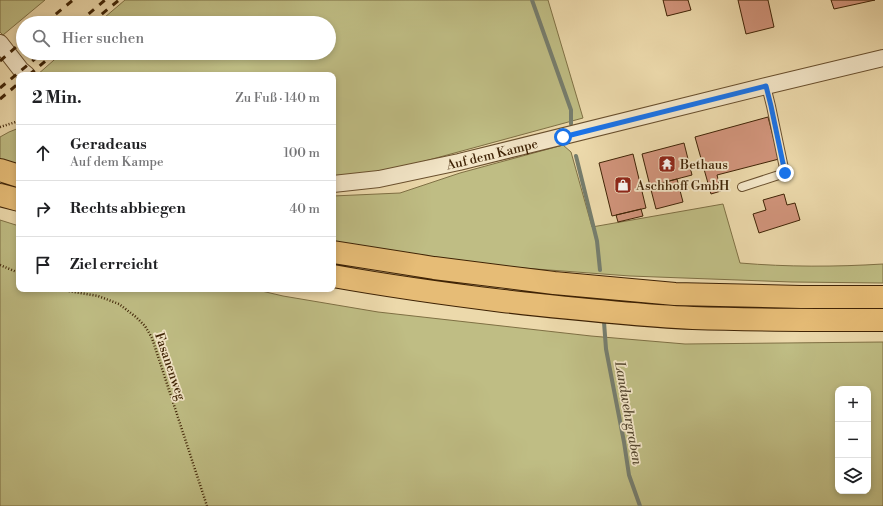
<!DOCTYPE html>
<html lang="de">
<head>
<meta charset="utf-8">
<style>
  :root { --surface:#fff; --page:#f2f2f2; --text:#202124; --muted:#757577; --line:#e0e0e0 }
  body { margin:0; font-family:"Libre Bodoni",serif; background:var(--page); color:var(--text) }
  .controls { position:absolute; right:12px; bottom:12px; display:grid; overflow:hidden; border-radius:8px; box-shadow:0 2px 6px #0003 }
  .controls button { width:36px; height:36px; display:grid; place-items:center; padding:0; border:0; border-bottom:1px solid var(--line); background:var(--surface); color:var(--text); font:20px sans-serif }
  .stop { position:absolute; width:12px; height:12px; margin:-9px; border:3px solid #1a73e8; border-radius:50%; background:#fff }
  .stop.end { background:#1a73e8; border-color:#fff; box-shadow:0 1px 4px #0008 }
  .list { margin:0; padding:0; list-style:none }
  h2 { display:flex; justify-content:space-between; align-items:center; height:52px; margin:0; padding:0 16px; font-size:17px }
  h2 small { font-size:13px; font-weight:400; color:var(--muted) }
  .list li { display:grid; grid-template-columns:26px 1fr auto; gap:12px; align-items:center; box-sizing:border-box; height:56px; padding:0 16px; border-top:1px solid var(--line) }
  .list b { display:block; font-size:15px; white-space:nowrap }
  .list p { margin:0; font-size:13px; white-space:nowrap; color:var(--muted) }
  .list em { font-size:13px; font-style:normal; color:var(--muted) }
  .icon { flex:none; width:22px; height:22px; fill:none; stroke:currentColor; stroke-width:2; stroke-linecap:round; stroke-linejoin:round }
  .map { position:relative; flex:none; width:883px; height:506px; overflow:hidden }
  .search { position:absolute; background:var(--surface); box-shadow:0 2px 6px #0003; left:16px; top:16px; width:320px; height:44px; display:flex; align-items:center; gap:10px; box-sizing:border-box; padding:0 14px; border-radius:22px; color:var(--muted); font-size:15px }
  .panel { position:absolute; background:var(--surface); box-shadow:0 2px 6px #0003; left:16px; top:72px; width:320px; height:220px; border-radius:8px }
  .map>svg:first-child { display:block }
  .green { fill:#bfbd84; stroke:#7f7044; fill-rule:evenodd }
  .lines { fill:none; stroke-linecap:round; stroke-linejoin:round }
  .stream { stroke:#767d6d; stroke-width:4 }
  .building { fill:#d1947b; stroke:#3f2305 }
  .lane-casing { stroke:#6a502e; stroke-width:10 }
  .street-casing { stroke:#6a502e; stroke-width:18 }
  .highway-casing { stroke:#3f2305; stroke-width:24 }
  .path { stroke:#3f2305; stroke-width:2.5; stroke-dasharray:1 2; stroke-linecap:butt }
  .lane { stroke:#f3e6c8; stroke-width:8 }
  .street { stroke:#f3e6c8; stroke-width:16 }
  .highway { stroke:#e6bc76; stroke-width:22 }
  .rail { stroke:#3f2305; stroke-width:3; stroke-dasharray:7 7; stroke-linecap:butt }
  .route { stroke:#1a73e8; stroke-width:5 }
  .labels { text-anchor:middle; stroke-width:3.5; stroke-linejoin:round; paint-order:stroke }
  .street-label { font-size:13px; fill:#3f2305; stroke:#f3e6c8 }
  .poi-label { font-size:13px; fill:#3f2305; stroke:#f3e6c8; text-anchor:start }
  .water-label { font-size:14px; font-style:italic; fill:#564830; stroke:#f3e6c8 }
</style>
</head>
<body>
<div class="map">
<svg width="883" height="506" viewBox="0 0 883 506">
  <rect width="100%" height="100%" fill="#ecd9ab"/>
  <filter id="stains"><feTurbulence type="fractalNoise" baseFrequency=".005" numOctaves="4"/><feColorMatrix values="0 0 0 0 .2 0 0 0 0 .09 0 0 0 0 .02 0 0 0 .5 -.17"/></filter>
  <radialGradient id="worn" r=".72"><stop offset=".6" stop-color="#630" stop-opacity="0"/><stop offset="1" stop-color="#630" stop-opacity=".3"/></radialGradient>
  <path class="green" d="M0,0h45l-42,35 -3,-3z
    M125,0h423l35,118 -202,55 -48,6v-104h-296l25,-22h267v-30h-231z
    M19,128v37l-19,-6v-22l9,-5z
    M563,145l8,7 21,75 131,-23 17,59c47,4 95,4 143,1v19l-91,-1 -162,-6 -121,-9 -112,-14 -64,-12v-45l67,-3 60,-20z
    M0,220l19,6v63h234l30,7 95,16 213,24 94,8 198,-2v164h-883zM838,389h30v102h-30z"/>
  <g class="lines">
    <path class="stream" d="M532,0l39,110v14
      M576,156l21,85 3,29
      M604,322l2,27 18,93 5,33 11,31"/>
  </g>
  <path class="building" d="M663,0h25l3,10 -24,6z
    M738,0h30l6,27 -28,7z
    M831,0h44l-41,9z
    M768,117l11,42 -62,16 4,16 -10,3 -16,-57z
    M684,143l8,32 -42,11 -8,-32z
    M633,154l13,54 -34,8 -13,-53z
    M677,179l6,23 -27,7 -6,-23z
    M784,194l3,11 8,-2 5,17 -41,13 -6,-19 13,-4 -3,-10z
    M641,209l2,7 -25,6 -2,-7z"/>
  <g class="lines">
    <g class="lane-casing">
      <path id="lane" d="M742,187l43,-14 -14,-67 -5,-20"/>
    </g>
    <g class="street-casing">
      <g id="street">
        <path d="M0,43l21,27 6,5"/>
        <path id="s1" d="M333,184l46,-5 80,-17 307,-76 117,-28"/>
      </g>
    </g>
    <g class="highway-casing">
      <path id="highway" d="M0,170l19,6
        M0,195l19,5
        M333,252l101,16 120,15 121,11 126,3h82
        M333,276c56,10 113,18 170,25 63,7 126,14 190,17 63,2 127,2 190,2"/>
    </g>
    <path class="path" d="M0,127l19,-6
      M0,265l19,8
      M57,289l41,7 21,8 17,13 9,9 7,12 55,168"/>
    <use href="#lane" class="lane"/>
    <use href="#street" class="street"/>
    <use href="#highway" class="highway"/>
    <path class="rail" d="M45,23l28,-23
      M78,23l27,-23
      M91,23l28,-23
      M0,61l23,-20
      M29,75l26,-22
      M0,88l42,-35
      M0,99l19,-16"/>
  </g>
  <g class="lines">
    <path class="route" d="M563,137l203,-51 5,20 14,67"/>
  </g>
  <defs>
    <g id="temple-square" transform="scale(0.9)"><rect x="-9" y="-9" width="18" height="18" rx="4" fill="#8f2418" stroke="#f3e6c8"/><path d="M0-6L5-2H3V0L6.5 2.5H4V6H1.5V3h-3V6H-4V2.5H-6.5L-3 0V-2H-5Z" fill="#fff"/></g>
    <g id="shop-square" transform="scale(0.9)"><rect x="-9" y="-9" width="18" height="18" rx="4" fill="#8f2418" stroke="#f3e6c8"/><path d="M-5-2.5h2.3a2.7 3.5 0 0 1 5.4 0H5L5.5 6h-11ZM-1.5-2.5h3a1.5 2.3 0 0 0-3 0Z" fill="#fff"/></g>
  </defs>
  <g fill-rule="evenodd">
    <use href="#temple-square" x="667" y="164"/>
    <use href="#shop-square" x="623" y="185"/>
  </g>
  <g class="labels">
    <g class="street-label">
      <text dy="5" stroke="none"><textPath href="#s1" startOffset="162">Auf dem Kampe</textPath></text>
      <text transform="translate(171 366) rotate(71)" y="5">Fasanenweg</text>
    </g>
    <g class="poi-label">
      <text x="680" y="169">Bethaus</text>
      <text x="636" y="190">Aschhoff GmbH</text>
    </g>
    <g class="water-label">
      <text transform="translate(629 413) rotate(80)" y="5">Landwehrgraben</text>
    </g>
  </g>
  <rect width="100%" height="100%" filter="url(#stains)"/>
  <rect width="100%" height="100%" fill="url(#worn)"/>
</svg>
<div class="controls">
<button>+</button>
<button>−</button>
<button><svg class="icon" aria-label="layers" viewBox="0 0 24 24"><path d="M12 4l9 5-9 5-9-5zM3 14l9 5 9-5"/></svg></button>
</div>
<div class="stop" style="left:563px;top:137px"></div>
<div class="stop end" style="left:785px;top:173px"></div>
<div class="search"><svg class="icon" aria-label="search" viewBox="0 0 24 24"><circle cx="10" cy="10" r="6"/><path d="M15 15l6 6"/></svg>Hier suchen</div>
<section class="panel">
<h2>2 Min.<small>Zu Fuß · 140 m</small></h2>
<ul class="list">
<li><svg class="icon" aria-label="ahead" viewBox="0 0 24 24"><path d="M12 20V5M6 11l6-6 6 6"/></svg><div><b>Geradeaus</b><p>Auf dem Kampe</p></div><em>100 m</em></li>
<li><svg class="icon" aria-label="right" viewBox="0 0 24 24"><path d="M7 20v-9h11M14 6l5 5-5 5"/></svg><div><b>Rechts abbiegen</b></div><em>40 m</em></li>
<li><svg class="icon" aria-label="arrive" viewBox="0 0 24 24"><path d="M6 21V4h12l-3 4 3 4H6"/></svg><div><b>Ziel erreicht</b></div></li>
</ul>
</section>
</div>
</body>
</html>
